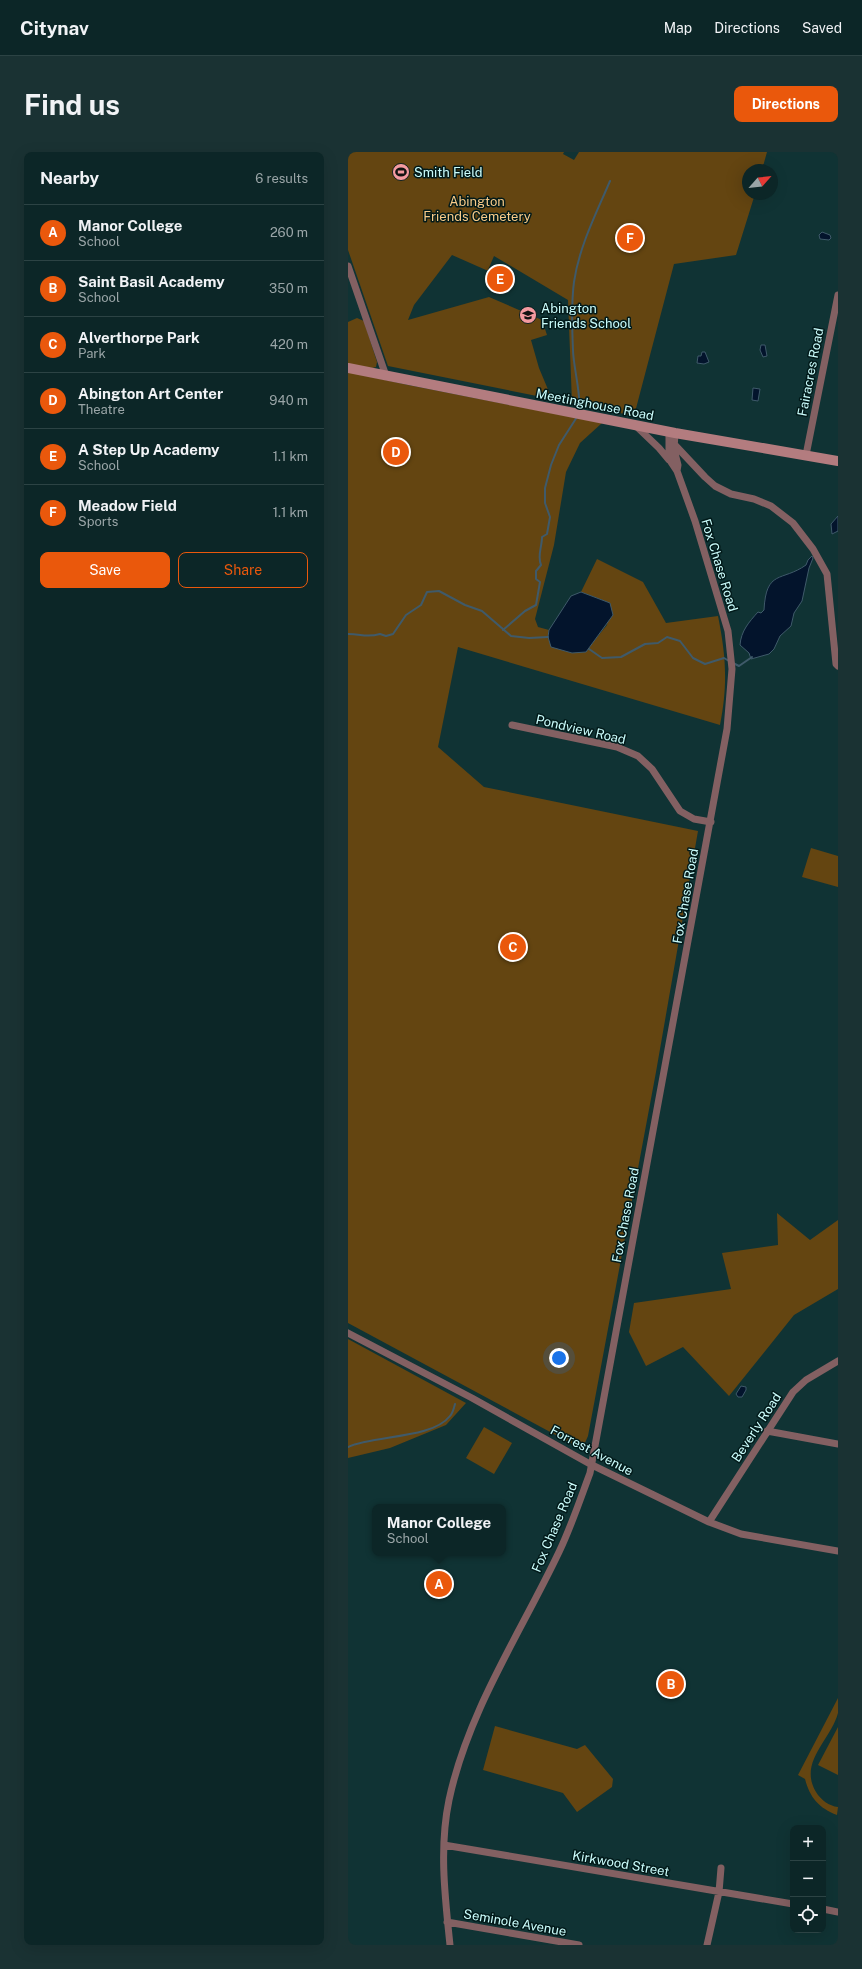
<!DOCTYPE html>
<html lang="en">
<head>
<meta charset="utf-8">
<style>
  :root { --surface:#0c2627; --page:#1a3233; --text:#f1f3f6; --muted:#9aa5a7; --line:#2c4344; --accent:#ea580c }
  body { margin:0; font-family:"Public Sans",sans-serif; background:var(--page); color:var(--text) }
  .controls { position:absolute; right:12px; bottom:12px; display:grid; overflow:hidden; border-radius:8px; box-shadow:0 4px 16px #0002 }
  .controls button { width:36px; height:36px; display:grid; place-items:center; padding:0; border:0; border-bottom:1px solid var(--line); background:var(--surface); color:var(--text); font:20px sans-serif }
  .compass { position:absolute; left:394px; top:12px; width:36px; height:36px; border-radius:50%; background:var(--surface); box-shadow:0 4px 16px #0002; rotate:63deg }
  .you { position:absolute; left:211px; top:1206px; width:14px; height:14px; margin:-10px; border:3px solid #fff; border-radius:50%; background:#1a73e8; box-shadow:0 0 0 6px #1a73e833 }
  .badge { display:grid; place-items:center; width:26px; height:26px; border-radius:50%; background:var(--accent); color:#fff; font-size:13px; font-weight:700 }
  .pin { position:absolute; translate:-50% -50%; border:2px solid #fff; box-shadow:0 1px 4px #0006 }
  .popup { position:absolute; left:24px; top:1352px; width:134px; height:52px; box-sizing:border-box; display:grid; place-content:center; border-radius:8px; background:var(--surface); filter:drop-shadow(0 1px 3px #0005); font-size:13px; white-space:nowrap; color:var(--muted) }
  .popup b { font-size:15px; color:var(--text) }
  .popup::after { content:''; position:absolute; left:50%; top:100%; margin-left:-8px; border:8px solid transparent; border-top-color:var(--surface) }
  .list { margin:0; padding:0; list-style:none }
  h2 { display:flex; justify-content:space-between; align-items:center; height:52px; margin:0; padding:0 16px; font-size:17px }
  h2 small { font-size:13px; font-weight:400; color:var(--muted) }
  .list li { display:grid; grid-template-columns:26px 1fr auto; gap:12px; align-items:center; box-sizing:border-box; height:56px; padding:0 16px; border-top:1px solid var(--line) }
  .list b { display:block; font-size:15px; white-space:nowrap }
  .list p { margin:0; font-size:13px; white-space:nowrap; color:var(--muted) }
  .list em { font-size:13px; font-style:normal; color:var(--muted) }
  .actions { display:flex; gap:8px; padding:12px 16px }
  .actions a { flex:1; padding:9px 0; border:1px solid var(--accent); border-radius:8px; text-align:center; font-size:14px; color:var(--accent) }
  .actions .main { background:var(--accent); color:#fff }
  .icon { flex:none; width:22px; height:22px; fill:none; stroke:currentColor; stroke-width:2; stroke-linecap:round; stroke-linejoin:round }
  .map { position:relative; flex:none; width:490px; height:1793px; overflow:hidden; border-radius:8px }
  header { display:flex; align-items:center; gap:24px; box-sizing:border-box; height:56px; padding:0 20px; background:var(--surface); border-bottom:1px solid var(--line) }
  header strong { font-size:19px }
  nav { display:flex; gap:22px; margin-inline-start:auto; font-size:14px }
  .intro { display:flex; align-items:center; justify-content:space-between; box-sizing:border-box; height:96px; padding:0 24px }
  h1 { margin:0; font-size:28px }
  .button { padding:10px 18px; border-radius:8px; background:var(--accent); color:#fff; font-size:14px; font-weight:700 }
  main { display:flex; gap:24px; padding:0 24px }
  aside { flex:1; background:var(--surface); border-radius:8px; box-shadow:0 4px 16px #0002 }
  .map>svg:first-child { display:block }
  .green { fill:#644511 }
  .water { fill:#03142c; stroke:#3f5a6a }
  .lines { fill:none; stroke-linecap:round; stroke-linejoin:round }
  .stream { stroke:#3f5a6a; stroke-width:2 }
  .street { stroke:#836062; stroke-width:7 }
  .secondary { stroke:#b37c7f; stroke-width:10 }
  .labels { text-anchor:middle; stroke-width:3; stroke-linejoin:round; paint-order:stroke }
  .poi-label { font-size:13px; fill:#cbfdfc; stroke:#021a1a; text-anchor:start }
  .park-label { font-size:13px; fill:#f9cb89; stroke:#021a1a }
  .street-label { font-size:13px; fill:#cbfdfc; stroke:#021a1a }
</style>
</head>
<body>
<header>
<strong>Citynav</strong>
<nav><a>Map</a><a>Directions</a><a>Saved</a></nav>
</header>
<div class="intro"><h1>Find us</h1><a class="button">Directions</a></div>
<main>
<aside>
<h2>Nearby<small>6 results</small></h2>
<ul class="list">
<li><span class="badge">A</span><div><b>Manor College</b><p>School</p></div><em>260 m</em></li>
<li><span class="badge">B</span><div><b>Saint Basil Academy</b><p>School</p></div><em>350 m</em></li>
<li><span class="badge">C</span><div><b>Alverthorpe Park</b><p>Park</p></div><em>420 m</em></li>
<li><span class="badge">D</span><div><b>Abington Art Center</b><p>Theatre</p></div><em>940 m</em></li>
<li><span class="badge">E</span><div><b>A Step Up Academy</b><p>School</p></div><em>1.1 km</em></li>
<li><span class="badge">F</span><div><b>Meadow Field</b><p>Sports</p></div><em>1.1 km</em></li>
</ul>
<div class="actions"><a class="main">Save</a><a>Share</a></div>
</aside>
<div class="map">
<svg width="490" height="1793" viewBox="0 0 490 1793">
  <rect width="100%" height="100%" fill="#103334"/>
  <path class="green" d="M0,0h216l-1,2 11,6 5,-8h188l-5,18h-14v24h7l-19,61 -62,9 -40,152 -62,-13 -4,-103 -74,-44 -6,14h-2l-34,-15 -38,50 -6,15 81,-23 53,23 5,15 -16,5 8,28 13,31 -164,-33 -40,-116z
    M9,166l7,3 13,41 -1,5 -4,1 -24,-4v-42z
    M0,220l60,13 194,38 -22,20 -14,29 -12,73 -19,74 3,8 11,3 -1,7 37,15 22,-27 3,-22 -29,-11 16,-33 46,23 23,41 52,-7c8,40 10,68 2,109l-262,-78 -20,100 46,40 214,44 -42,241 -68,364 -4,9 -6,2 -230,-124z
    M463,696l27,8v31l-36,-10z
    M429,1061l33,27 28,-20v69l-44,26 -65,81 -46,-49 -37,19 -17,-34 5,-29 97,-14 -9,-36 56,-8z
    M0,1187l118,64 -20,22 -56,23 -42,10z
    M136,1275l28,16 -18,31 -28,-16z
    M490,1546c0,5 0,11 0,15 -7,27 -40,49 -22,79 5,8 13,14 22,15l-1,8c-18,-7 -27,-17 -32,-36l-7,-4z
    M147,1574l82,23 8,-4 28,34 -1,8 -35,25 -14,-19 -80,-23z
    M490,1575v48l-20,-10z"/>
  <path class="water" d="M474,80l8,3 1,3 -2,2 -9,-1 -1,-4z
    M413,193h4l2,11 -4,1 -3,-7z
    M354,200h3l4,10 -5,2 -7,-1 1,-7h3z
    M405,236l7,1 -2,12 -6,-1z
    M490,364v15l-6,3 -1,-10z
    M464,404l1,2 -4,10 -7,33 -8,12 -3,13 -11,10 -6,13 -5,5 -18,5 -2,-6 -9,-8c1,-14 9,-23 18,-33l3,1 3,-3c2,-41 18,-28 42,-45l2,-5z
    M233,440l29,11 3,12 -27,37 -14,1 -21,-6 -3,-10 1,-7 22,-34z
    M393,1234l5,1v3l-4,7h-4l-2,-3z"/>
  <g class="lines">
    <path class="stream" d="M231,259c3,-12 -6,-46 -6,-61 -1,-22 -2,-46 1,-68 5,-35 22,-68 36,-101
      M155,478l22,-19 11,-6 4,-23 -4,-3v-8l5,-6c-4,-9 1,-18 1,-28l5,-3 3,-17 -5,-14v-15l6,-23 8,-20 18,-28
      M0,482c14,0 18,4 32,0l6,2 7,-2 13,-19 15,-10 6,-13 12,-1 26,14 17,6 29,25 18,2 19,-1
      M241,497l13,9 19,-1 24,-13 13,-1 9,-6 13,4 13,17 12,6 19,-6 5,3
      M385,511l6,3 13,-9
      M0,1295c26,-12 84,-8 102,-31 3,-3 4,-8 5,-12"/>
    <path class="street" d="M0,114l38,110
      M288,274l23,22 10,12
      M327,281l-1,16 4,16 -1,6
      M326,292l31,33 10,9 16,8 23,5 17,7 22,17 20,26 14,25 9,90 2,2
      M458,303l32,-160
      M164,573l105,22 21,9 14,13 28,42 14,8 17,3
      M0,1181l124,65 118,66 119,58 32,12 97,17
      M419,1279l71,13
      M361,1370l84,-130 13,-12 32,-19
      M96,1693l349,59
      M475,1757l15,3
      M99,1770l132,23
      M102,1793c-5,-48 -11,-97 -1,-145 19,-89 71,-166 110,-248 12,-25 21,-52 31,-79l137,-744 5,-60 -4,-38 -33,-110 -18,-50 -6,-9 -2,-9v-21
      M359,1793l12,-53 2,-24"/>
    <path class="secondary" d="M0,216l327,65 163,28"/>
  </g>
  <defs>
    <g id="stadium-disc" transform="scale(0.9)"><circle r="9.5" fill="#f49aa0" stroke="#021a1a"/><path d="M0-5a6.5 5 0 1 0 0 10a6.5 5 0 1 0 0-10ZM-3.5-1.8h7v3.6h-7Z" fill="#111"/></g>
    <g id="school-disc" transform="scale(0.9)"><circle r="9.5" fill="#f49aa0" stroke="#021a1a"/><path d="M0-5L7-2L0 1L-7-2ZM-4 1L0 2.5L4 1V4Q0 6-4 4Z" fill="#111"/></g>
  </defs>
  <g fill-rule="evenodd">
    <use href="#stadium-disc" x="53" y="20"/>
    <use href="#school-disc" x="180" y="163"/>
  </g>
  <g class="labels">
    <g class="poi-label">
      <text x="66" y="25">Smith Field</text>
      <text x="193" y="161">Abington<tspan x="193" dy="15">Friends School</tspan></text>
    </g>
    <g class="park-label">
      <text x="129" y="54">Abington<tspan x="129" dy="15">Friends Cemetery</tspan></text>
    </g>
    <g class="street-label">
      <text transform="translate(462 220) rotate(-79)" y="5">Fairacres Road</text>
      <text transform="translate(247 252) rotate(11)" y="5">Meetinghouse Road</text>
      <text transform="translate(372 413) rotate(73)" y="5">Fox Chase Road</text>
      <text transform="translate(233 577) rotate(13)" y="5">Pondview Road</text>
      <text transform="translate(337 744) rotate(-80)" y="5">Fox Chase Road</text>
      <text transform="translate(277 1063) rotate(-79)" y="5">Fox Chase Road</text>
      <text transform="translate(408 1275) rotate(-57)" y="5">Beverly Road</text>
      <text transform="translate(244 1298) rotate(28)" y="5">Forrest Avenue</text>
      <text transform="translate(206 1375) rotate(-67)" y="5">Fox Chase Road</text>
      <text transform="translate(273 1711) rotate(10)" y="5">Kirkwood Street</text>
      <text transform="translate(167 1770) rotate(10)" y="5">Seminole Avenue</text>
    </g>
  </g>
</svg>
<div class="controls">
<button>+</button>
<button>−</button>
<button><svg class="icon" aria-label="locate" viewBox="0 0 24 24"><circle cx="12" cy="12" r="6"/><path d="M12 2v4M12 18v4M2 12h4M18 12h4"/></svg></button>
</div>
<svg class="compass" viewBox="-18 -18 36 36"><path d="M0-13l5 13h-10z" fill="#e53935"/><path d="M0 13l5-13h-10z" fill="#9aa5a7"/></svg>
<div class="you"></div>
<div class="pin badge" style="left:91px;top:1432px">A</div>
<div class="popup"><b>Manor College</b>School</div>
<div class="pin badge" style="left:323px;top:1532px">B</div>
<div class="pin badge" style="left:165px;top:795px">C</div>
<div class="pin badge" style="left:48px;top:300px">D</div>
<div class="pin badge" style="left:152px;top:127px">E</div>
<div class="pin badge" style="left:282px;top:86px">F</div>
</div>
</main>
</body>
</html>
